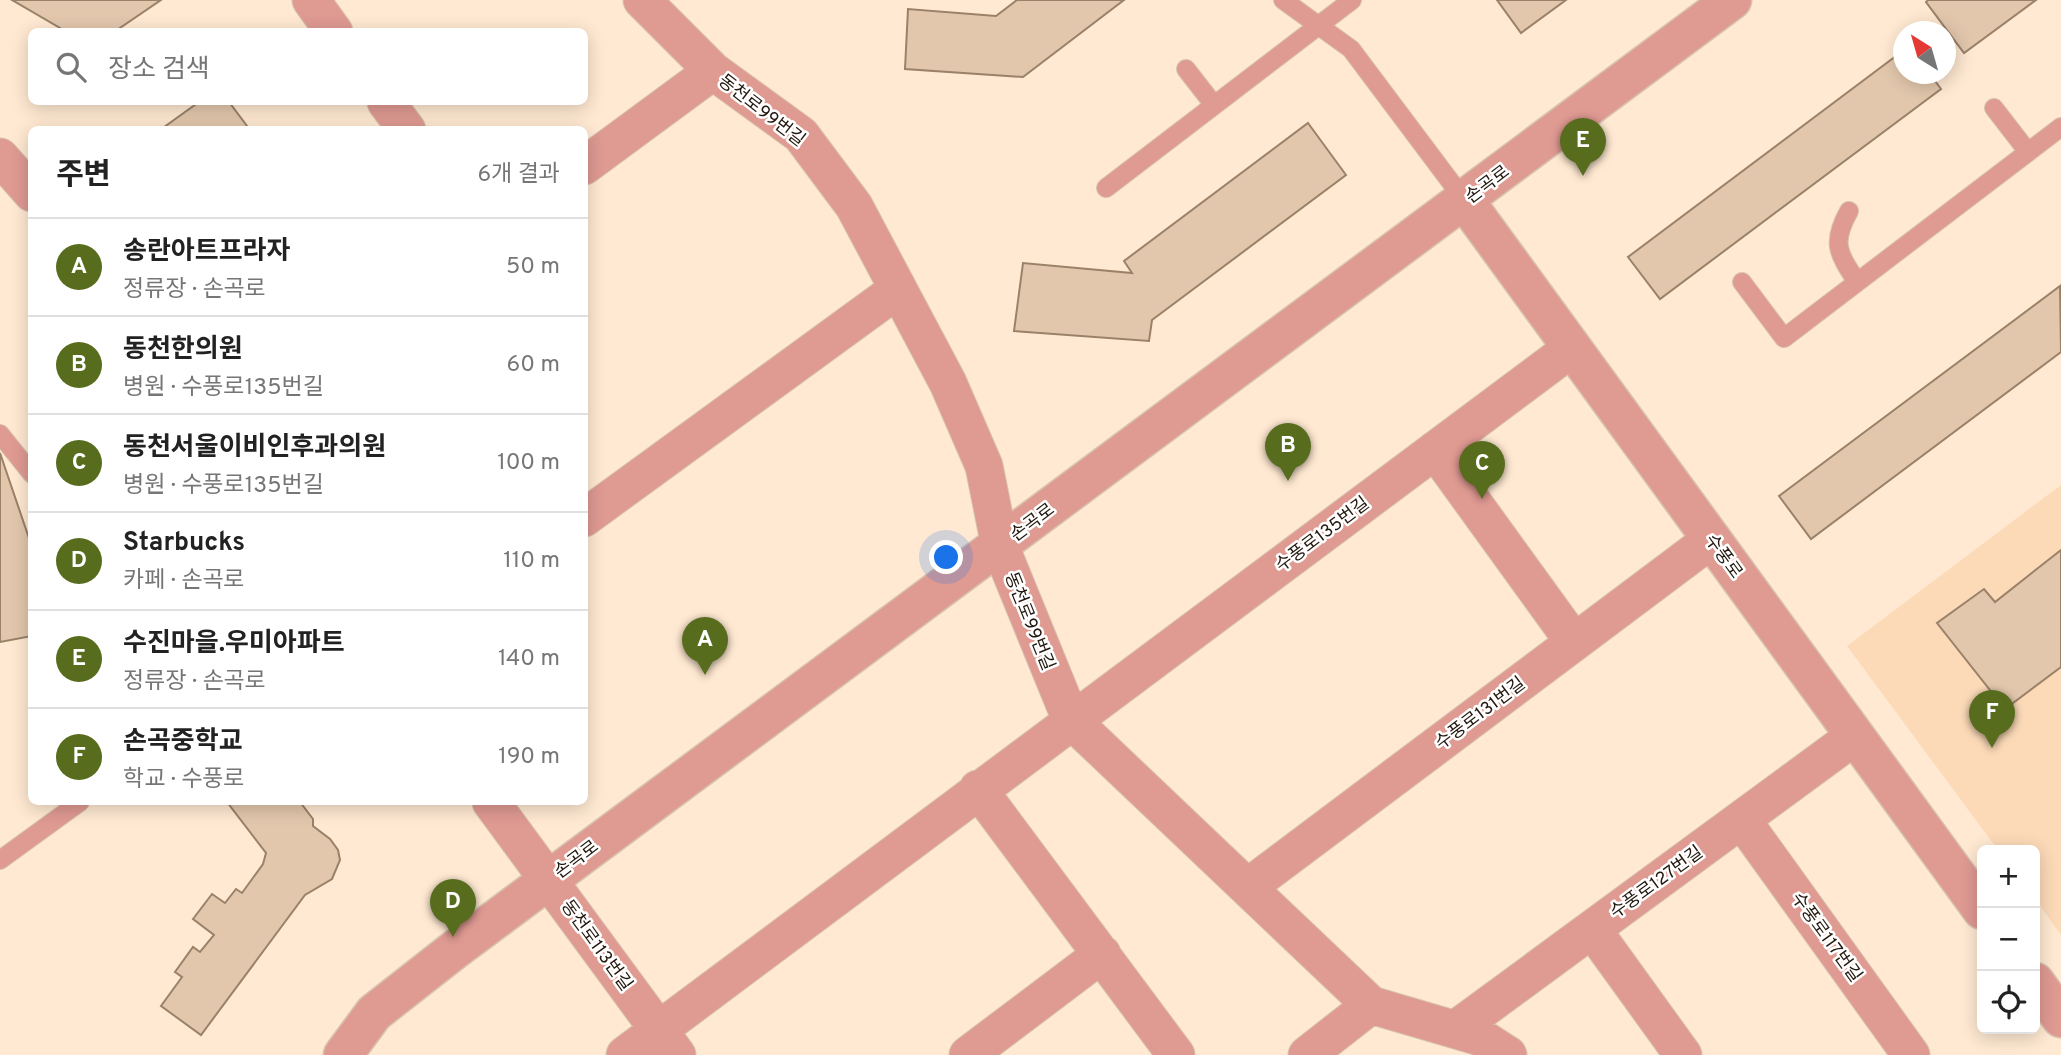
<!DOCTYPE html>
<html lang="ko">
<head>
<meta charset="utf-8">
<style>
  :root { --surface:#fff; --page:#f6f6f6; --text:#222; --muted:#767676; --line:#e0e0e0; --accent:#576d1d }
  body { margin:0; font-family:Overpass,"Noto Sans KR",sans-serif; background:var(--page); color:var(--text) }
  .controls { position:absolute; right:21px; bottom:21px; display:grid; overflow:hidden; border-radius:10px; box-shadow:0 4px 18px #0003 }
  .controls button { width:63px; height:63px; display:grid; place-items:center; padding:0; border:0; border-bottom:2px solid var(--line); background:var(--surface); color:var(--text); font:35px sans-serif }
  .compass { position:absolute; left:1893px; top:21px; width:63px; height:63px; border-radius:50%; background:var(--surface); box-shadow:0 4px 18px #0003; rotate:323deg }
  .you { position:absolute; left:947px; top:558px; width:24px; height:24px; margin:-18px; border:5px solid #fff; border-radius:50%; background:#1a73e8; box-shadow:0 0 0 10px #1a73e833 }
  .badge { display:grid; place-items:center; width:46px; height:46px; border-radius:50%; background:var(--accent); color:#fff; font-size:23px; font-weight:700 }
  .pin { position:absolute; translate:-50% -58px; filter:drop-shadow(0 2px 4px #0008) }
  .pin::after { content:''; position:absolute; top:37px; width:24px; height:21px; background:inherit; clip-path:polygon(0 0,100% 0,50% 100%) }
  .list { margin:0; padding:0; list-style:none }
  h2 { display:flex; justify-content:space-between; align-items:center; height:91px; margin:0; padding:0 28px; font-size:30px }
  h2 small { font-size:23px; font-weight:400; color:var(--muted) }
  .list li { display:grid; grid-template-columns:46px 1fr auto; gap:21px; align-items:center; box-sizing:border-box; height:98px; padding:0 28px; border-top:2px solid var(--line) }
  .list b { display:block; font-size:26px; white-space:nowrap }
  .list p { margin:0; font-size:23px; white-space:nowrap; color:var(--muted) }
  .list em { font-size:23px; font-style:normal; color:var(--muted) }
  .icon { flex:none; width:38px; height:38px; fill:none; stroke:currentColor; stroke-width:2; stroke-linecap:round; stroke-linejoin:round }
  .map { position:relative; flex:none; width:2061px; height:1055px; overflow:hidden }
  .search { position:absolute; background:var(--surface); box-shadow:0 4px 18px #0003; left:28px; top:28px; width:560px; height:77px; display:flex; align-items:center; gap:18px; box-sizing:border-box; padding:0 24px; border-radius:10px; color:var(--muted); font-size:26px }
  .panel { position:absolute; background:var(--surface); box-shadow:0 4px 18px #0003; left:28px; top:126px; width:560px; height:679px; border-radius:10px }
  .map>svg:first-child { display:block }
  .built { fill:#fcdab8 }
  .building { fill:#e2c7ac; stroke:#9a8168; stroke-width:2 }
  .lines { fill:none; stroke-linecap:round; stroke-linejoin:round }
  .service-casing { stroke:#d7c3af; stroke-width:20 }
  .minor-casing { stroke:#d7c3af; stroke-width:39 }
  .tertiary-casing { stroke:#d7c3af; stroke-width:41 }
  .service { stroke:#df9a92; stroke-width:18 }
  .minor { stroke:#df9a92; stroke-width:37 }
  .tertiary { stroke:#df9a92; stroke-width:38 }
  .labels { text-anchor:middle; stroke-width:5; stroke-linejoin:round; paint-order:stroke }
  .street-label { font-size:18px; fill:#22180e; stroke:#fff }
</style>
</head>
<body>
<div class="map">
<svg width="2061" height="1055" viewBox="0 0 2061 1055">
  <rect width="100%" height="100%" fill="#ffe9d2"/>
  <path class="built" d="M2061,485v450l-26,-36v-49h-37l-151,-204z"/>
  <path class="building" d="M12,0h149l-47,32h-47z
    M1017,0h107l-101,77 -118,-8 3,-60 88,7z
    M1497,0h69l-45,33z
    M1928,0h108l-72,53 -38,-51z
    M1904,50v24h26l11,15 -281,210 -32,-42z
    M199,102h30l21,28h-90z
    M1308,123l38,52 -194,145 -3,21 -135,-10 9,-68 109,10 -8,-12z
    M2060,286l1,66 -250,187 -32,-43z
    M0,453l32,94v89l-32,6z
    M2061,550v117l-56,42 -68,-86 47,-34 11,13z
    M227,802h73l13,17v7l17,13 8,11 2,10 -8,19 -27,16 -104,140 -40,-29 21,-29 -7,-5 18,-25 7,5 14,-17 -21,-16 19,-25 13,9 11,-14 6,4 21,-29 3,-11z"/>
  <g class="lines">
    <g class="service-casing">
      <path id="service" d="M1283,0l68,49 114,152
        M1186,69l28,36
        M1994,108l34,44
        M1106,188l246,-188
        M1849,211c-18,32 -11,42 8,71
        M1742,282l42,56 277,-211
        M0,434l32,40
        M0,860l80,-58"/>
    </g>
    <g class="minor-casing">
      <path id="minor" d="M311,0l23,32
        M642,0l71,71 88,64 53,71 94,177 36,83 16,80 71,174 300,285 109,32 28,18
        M386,102l21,28
        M0,157l32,36
        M584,166l129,-95
        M1435,450l139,192
        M584,518l313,-228
        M978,789l198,266
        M491,802l186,253
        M1742,820l169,235
        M1248,887l464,-348
        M1592,929l91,126
        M1456,1029l399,-293
        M625,1055l947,-707
        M968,1055l134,-101
        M1307,1055l64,-50"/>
    </g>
    <g class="tertiary-casing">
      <path id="tertiary" d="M1465,201l517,709
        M2035,982l26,36
        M343,1055l31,-42 79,-62 1279,-951"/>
    </g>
    <use href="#service" class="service"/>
    <use href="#minor" class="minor"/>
    <use href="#tertiary" class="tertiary"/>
  </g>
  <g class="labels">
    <g class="street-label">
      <text transform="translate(762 110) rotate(38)" y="6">동천로99번길</text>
      <text transform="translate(1487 184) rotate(-37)" y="6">손곡로</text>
      <text transform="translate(1032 522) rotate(-37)" y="6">손곡로</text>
      <text transform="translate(1322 534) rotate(-37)" y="6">수풍로135번길</text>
      <text transform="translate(1724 556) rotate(54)" y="6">수풍로</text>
      <text transform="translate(1030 621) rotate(68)" y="6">동천로99번길</text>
      <text transform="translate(1480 713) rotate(-37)" y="6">수풍로131번길</text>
      <text transform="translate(576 859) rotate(-37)" y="6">손곡로</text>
      <text transform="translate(1656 882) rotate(-36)" y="6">수풍로127번길</text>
      <text transform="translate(1827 937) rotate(54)" y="6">수풍로117번길</text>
      <text transform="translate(597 945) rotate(54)" y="6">동천로113번길</text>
    </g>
  </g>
</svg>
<div class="controls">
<button>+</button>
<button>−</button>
<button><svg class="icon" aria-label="locate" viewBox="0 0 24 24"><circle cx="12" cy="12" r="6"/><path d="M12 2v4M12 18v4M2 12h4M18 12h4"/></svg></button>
</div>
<svg class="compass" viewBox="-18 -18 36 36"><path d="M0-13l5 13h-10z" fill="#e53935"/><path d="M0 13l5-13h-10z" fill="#767676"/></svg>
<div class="you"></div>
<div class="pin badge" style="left:705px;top:675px">A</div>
<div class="pin badge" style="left:1288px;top:481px">B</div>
<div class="pin badge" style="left:1482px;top:499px">C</div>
<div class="pin badge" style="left:453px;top:937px">D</div>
<div class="pin badge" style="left:1583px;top:176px">E</div>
<div class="pin badge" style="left:1992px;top:748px">F</div>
<div class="search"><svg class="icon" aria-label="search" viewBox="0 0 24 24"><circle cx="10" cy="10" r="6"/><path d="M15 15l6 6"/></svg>장소 검색</div>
<section class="panel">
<h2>주변<small>6개 결과</small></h2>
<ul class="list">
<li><span class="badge">A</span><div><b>송란아트프라자</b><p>정류장 · 손곡로</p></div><em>50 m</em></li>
<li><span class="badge">B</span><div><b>동천한의원</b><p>병원 · 수풍로135번길</p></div><em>60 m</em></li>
<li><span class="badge">C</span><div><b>동천서울이비인후과의원</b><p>병원 · 수풍로135번길</p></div><em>100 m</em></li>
<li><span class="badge">D</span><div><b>Starbucks</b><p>카페 · 손곡로</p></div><em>110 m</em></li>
<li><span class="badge">E</span><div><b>수진마을.우미아파트</b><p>정류장 · 손곡로</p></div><em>140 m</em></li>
<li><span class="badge">F</span><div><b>손곡중학교</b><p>학교 · 수풍로</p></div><em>190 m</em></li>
</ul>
</section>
</div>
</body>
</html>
